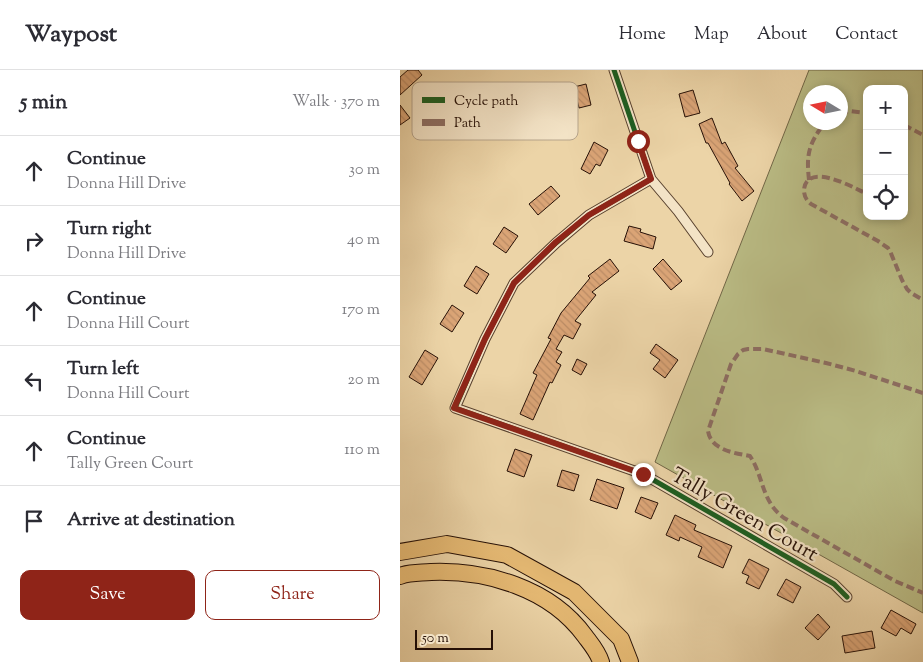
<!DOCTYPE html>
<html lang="en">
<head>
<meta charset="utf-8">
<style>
  :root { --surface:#fff; --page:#f2f2f3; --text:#2b2b33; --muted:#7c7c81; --line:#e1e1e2; --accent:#8f2418 }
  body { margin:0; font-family:"Sorts Mill Goudy",serif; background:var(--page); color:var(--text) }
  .controls { position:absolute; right:15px; top:15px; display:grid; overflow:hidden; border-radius:10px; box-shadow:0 2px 8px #0003 }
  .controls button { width:45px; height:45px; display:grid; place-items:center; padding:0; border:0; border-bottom:1px solid var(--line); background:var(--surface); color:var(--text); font:25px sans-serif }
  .compass { position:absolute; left:403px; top:15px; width:45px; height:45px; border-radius:50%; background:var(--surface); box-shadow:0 2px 8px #0003; rotate:280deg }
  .scale { position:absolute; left:15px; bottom:12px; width:78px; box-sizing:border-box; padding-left:5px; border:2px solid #261006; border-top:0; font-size:14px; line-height:18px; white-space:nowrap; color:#261006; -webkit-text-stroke:4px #f3e3c6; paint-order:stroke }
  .stop { position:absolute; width:15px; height:15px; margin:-11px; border:4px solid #8f2418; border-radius:50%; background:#fff }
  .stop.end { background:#8f2418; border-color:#fff; box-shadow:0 1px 5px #0008 }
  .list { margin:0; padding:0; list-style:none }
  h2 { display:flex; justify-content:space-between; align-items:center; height:65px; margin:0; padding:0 20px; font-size:21px }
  h2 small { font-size:16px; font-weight:400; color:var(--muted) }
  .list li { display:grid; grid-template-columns:32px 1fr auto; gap:15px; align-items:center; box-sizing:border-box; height:70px; padding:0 20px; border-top:1px solid var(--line) }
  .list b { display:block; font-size:19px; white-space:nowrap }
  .list p { margin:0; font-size:16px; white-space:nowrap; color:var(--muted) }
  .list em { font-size:16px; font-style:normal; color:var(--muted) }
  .actions { display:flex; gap:10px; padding:15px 20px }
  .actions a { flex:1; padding:11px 0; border:1px solid var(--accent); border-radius:10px; text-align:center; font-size:18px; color:var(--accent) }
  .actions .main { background:var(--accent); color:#fff }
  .icon { flex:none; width:28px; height:28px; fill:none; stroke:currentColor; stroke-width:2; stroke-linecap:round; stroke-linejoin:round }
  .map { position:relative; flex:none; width:523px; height:592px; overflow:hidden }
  header { display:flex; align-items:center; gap:30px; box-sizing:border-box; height:70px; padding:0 25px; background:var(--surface); border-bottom:1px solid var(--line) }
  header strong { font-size:24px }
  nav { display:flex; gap:28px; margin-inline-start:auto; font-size:18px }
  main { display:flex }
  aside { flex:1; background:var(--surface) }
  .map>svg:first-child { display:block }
  .green { fill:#babc85; stroke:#706646; fill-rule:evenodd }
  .building { fill:url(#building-back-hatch); stroke:#261006 }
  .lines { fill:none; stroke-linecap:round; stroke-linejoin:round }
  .minor-casing { stroke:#58412e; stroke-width:11 }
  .motorway-casing { stroke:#261006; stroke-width:18 }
  .minor { stroke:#f3e3c6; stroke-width:9 }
  .motorway { stroke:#e6ba74; stroke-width:16 }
  .quiet { stroke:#8d6e63; stroke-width:4; stroke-dasharray:8 4; stroke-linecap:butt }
  .cycleway-casing { stroke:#f3e3c6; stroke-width:8 }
  .cycleway { stroke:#1b5e20; stroke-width:5 }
  .route { stroke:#8f2418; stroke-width:6 }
  .labels { text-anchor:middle; stroke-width:4.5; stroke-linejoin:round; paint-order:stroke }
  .street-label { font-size:21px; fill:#261006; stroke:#f3e3c6 }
  .key { fill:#f3e3c6; stroke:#b6a48c; stroke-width:1 }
  .key-label { font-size:14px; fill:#261006 }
</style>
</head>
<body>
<header>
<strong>Waypost</strong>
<nav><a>Home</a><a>Map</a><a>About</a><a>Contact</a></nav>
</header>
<main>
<aside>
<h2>5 min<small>Walk · 370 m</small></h2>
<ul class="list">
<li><svg class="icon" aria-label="ahead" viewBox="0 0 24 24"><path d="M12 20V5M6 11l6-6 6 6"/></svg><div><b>Continue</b><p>Donna Hill Drive</p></div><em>30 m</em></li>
<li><svg class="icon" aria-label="right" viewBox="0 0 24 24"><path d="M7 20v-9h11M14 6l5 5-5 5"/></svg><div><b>Turn right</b><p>Donna Hill Drive</p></div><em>40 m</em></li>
<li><svg class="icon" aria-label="ahead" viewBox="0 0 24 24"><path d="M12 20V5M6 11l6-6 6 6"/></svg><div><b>Continue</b><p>Donna Hill Court</p></div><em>170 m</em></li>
<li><svg class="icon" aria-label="left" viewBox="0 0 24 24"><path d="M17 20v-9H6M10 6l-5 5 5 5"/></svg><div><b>Turn left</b><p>Donna Hill Court</p></div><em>20 m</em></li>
<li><svg class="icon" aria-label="ahead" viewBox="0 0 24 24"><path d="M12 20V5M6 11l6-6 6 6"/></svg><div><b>Continue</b><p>Tally Green Court</p></div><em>110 m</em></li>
<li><svg class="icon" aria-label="arrive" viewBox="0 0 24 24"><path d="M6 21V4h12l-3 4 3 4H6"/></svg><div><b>Arrive at destination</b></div></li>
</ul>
<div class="actions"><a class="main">Save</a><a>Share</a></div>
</aside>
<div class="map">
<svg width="523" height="592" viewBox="0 0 523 592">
  <defs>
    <pattern id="building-back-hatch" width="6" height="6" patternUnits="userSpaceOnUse" patternTransform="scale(1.25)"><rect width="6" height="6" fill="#daa476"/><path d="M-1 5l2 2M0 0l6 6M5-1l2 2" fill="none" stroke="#bb8c65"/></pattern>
  </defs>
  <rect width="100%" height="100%" fill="#ecd4a7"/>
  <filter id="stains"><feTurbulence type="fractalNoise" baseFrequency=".004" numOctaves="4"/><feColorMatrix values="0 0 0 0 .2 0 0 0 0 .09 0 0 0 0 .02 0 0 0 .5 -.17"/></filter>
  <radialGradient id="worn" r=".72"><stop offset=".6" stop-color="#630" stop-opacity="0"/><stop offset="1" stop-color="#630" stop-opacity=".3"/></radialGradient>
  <path class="green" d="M409,0h114v543l-268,-151zM467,19h37v127h-37zM410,22h30v30h-30z"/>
  <path class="building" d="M8,0h10l4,5 -22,20v-18z
    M186,14l5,21 -12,3 -5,-21z
    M293,20l7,23 -15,4 -6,-23z
    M0,35l10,13 -10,7z
    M312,48l10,26 3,-2 13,24 -3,2 19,23 -12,10 -13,-17 1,-1 -22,-40h-2l-7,-19z
    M194,72l14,8 -8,16 -4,-2 -6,10 -9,-5z
    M151,116l9,10 -22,19 -9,-11z
    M229,156l12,3 -1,3 16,5 -3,12 -29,-8z
    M104,157l14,9 -12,17 -13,-9z
    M210,189l9,12 -27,21 4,3 -21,26 6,3 -8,15 -9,-4 -8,14 6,3 -6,10 5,3 -9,18 -2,-1 -17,38 -13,-6 17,-39 -4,-2 18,-34 -3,-1 13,-25 29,-35 -2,-2z
    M263,189l19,22 -11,9 -18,-21z
    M76,196l13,8 -12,20 -13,-8z
    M52,235l12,8 -12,19 -12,-8z
    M256,274l22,16 -13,18 -12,-9 7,-9 -10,-7z
    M25,280l13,8 -16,27 -13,-8z
    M177,289l10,5 -6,11 -9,-5z
    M115,379l17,6 -8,22 -17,-6z
    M162,400l17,5 -5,16 -17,-5z
    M197,409l27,9 -7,21 -27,-9z
    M241,427l17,6 -7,16 -16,-7z
    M275,445l21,10 -2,5 38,16 -9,22 -25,-11 4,-10 -22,-10 -1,4 -13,-6z
    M349,489l20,10 -10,20 -13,-6 3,-7 -7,-3z
    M386,509l15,8 -8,16 -16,-8z
    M491,540l25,14 -5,10 -10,-6 -5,8 -15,-8z
    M418,544l12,13 -12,13 -13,-12z
    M472,561l3,17 -30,5 -3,-17z"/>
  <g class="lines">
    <g class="minor-casing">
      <path id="minor" d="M214,0l37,109 -62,36 -33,28 -42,40 -29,56 -30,69 188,66 191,110 13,13
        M251,109l27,32 30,41"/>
    </g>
    <g class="motorway-casing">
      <path id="motorway" d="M0,482l47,-8 60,11 67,37 47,47 9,23
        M0,506c10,-4 20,-3 31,-4 56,-2 119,16 154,64 6,8 13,16 16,26"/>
    </g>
    <use href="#minor" class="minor"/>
    <use href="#motorway" class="motorway"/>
    <path class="quiet" d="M440,43l9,-2 18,2
      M504,55l19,10
      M409,110c-3,-27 0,-36 16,-58
      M463,122c-12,-6 -57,-30 -59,-2 0,6 2,10 7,14l67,37 10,7 2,3 12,29 5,9 4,4 12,7
      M523,323l-67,-22 -30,-8 -63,-14h-15l-5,1 -5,4 -7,10 -23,67c3,19 26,22 42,25 14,21 11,45 34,62l111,63 28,12"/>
    <g class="cycleway-casing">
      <path id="cycleway" d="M214,0l37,109 -62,36 -33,28 -42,40 -29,56 -30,69 188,66 191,110 13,13"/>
    </g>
    <use href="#cycleway" class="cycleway"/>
  </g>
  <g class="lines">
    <path class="route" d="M238,71l13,38 -62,36 -33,27 -42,41 -29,56 -31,69 189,66"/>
  </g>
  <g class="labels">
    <g class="street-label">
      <text transform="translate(345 444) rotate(30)" y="7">Tally Green Court</text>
    </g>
  </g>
  <rect x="12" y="12" width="166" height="58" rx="8" class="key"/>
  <rect x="22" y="27" width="23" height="6" fill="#1b5e20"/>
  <rect x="22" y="49" width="23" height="7" fill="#8d6e63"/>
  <g class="key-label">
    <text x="54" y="35">Cycle path</text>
    <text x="54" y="57">Path</text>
  </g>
  <rect width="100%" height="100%" filter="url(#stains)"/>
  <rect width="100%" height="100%" fill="url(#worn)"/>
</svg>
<div class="controls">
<button>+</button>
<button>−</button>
<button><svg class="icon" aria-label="locate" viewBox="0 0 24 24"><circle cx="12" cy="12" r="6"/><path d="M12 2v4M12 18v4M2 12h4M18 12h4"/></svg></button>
</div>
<svg class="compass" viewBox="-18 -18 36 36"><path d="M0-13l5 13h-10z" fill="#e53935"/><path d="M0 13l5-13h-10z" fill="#7c7c81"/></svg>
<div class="scale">50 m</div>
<div class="stop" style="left:238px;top:71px"></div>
<div class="stop end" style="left:243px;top:404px"></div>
</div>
</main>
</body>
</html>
